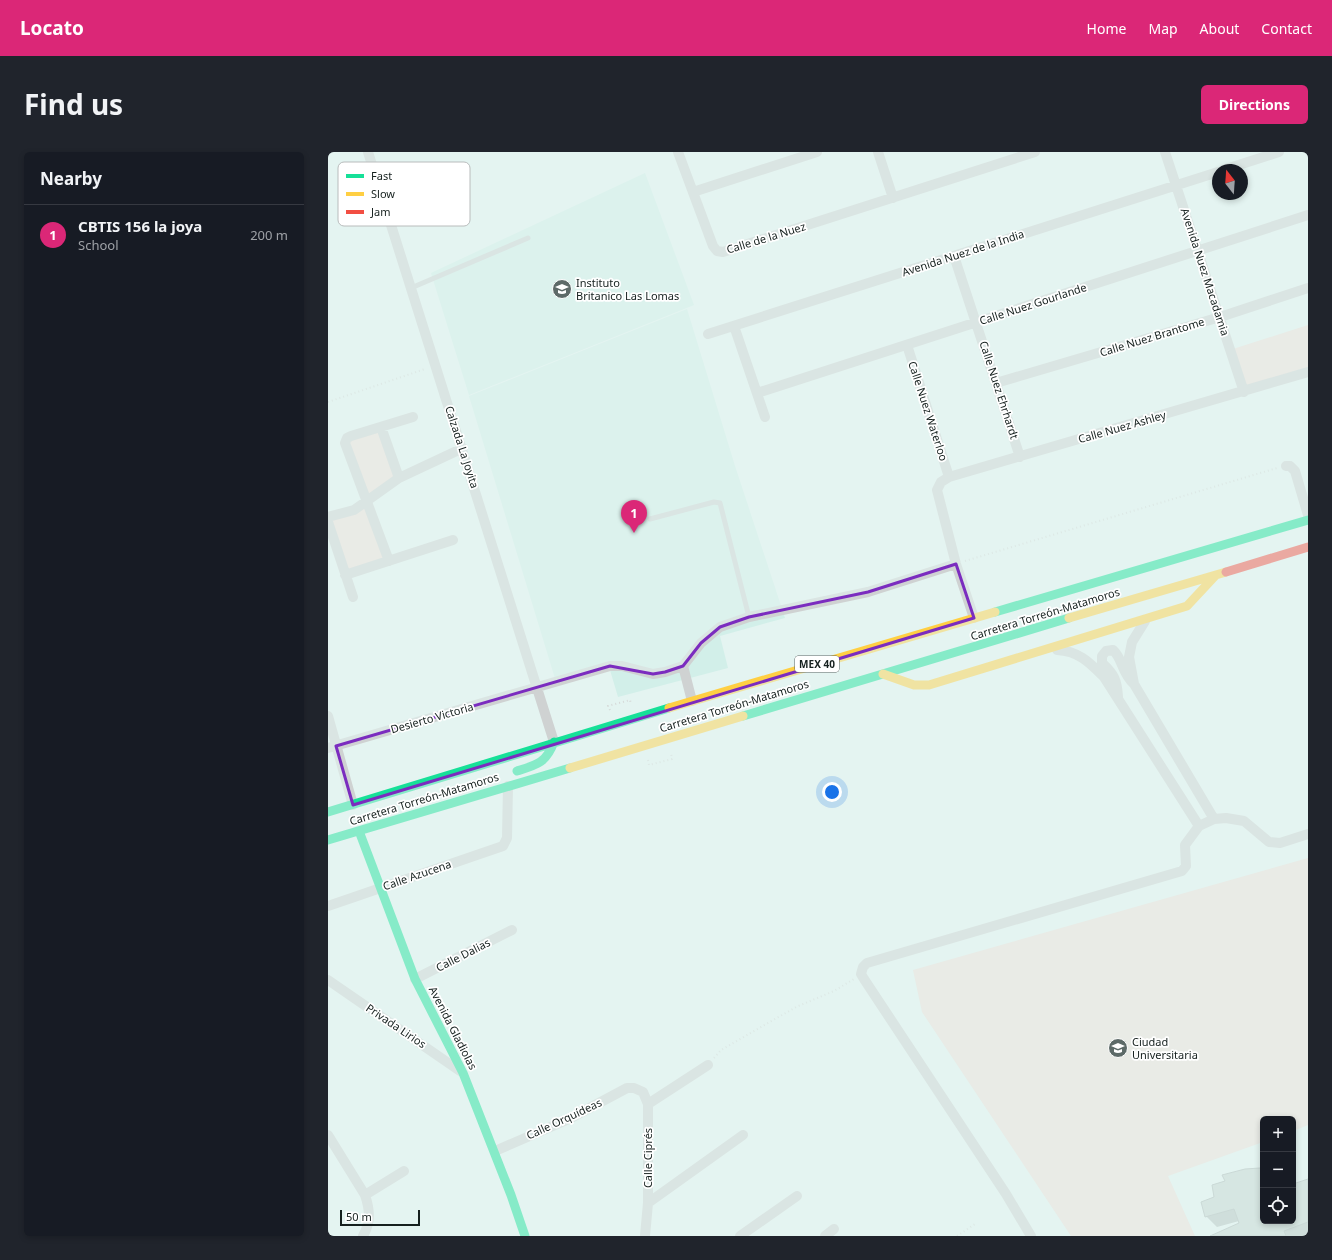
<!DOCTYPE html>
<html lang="en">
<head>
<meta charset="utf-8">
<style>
  :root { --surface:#171b24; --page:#20242c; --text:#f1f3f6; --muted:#9ea1a6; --line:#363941; --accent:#db2777 }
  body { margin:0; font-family:"Noto Sans",sans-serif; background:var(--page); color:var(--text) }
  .controls { position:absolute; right:12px; bottom:12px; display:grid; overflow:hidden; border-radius:6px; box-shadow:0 2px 6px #0003 }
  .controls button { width:36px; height:36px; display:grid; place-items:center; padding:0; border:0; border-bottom:1px solid var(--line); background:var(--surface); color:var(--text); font:20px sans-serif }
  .compass { position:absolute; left:884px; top:12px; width:36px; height:36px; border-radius:50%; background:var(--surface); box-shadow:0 2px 6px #0003; rotate:343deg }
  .scale { position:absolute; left:12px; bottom:10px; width:80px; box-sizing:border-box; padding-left:4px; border:2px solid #15201e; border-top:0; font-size:11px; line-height:14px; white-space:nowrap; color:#15201e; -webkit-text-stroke:3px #fff; paint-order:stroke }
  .you { position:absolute; left:504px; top:640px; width:14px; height:14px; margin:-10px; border:3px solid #fff; border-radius:50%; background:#1a73e8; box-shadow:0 0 0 6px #1a73e833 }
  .badge { display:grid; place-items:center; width:26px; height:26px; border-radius:50%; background:var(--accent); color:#fff; font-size:13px; font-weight:700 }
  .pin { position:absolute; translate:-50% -33px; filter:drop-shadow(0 1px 2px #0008) }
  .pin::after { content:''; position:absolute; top:21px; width:14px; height:12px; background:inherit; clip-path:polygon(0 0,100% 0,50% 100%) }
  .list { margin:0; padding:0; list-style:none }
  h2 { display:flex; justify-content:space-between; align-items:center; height:52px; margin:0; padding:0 16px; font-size:17px }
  h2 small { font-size:13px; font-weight:400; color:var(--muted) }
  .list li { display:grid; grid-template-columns:26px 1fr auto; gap:12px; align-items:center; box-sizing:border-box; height:60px; padding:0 16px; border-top:1px solid var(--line) }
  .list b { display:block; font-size:15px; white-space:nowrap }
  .list p { margin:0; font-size:13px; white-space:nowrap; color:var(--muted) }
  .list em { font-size:13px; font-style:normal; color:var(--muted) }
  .icon { flex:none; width:22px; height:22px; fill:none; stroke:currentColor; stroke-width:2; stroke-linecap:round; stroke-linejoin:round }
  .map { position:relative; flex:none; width:980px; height:1084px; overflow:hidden; border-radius:6px }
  header { display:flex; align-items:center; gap:24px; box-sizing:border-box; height:56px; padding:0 20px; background:var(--accent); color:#fff }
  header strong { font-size:19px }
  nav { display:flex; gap:22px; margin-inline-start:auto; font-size:14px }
  .intro { display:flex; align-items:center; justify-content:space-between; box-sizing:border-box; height:96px; padding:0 24px }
  h1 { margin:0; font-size:28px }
  .button { padding:10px 18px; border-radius:6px; background:var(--accent); color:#fff; font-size:14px; font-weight:700 }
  main { display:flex; gap:24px; padding:0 24px }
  aside { flex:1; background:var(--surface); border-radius:6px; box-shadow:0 2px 6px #0003 }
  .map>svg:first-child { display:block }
  .built { fill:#d2efe9 }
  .green { fill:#efdfd9 }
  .shadow { fill:#0003 }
  .building { fill:#c6d4d1; stroke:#acb9b7 }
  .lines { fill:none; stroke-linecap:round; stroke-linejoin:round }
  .path { stroke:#d5d9d8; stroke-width:2; stroke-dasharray:1 3; stroke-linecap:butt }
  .lane { stroke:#cfd2d2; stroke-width:5 }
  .street { stroke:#cfd2d2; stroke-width:10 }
  .fast { stroke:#16e098; stroke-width:9 }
  .slow { stroke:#ffcf43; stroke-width:9 }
  .jam { stroke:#f24e42; stroke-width:9 }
  .marked { fill:none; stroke:#7b2cbf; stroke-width:3; stroke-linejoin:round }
  .labels { text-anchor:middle; stroke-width:3.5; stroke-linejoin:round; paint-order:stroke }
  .shield { fill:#fff; stroke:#5b6362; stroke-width:1 }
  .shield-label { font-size:10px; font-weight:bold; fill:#15201e }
  .street-label { font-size:11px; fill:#15201e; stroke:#fff }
  .poi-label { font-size:11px; fill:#15201e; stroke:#fff; text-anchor:start }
  .key { fill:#fff; stroke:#b9bcbc; stroke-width:1 }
  .key-label { font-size:11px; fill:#15201e }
</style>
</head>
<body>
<header>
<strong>Locato</strong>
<nav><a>Home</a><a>Map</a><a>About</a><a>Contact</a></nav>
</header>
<div class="intro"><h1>Find us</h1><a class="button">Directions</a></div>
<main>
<aside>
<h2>Nearby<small></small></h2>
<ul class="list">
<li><span class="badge">1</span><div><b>CBTIS 156 la joya</b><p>School</p></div><em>200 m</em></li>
</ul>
</aside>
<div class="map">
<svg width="980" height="1084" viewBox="0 0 980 1084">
  <rect width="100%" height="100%" fill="#e4f4f1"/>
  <path class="built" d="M317,21l49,132 -225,90 -38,-122z
    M359,157l48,157 50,152 -65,18 8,32 -110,29 -8,-27 -53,15 -88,-289z"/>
  <path class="green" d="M980,173v42l-63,20 -12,-38z
    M52,276l17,49 -30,20 -19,-57z
    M38,351l21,56 -41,14 -17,-54z
    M980,706v267l-15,6v-12h-30v23l-95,34 27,60h-124l-149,-224 -9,-42z"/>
  <path class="shadow" d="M931,1017l4,4v48h30v-36l15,-5v56h-97l29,-12 -1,-3 -22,6 -11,-11 10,-19z"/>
  <path class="building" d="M932,1016l3,5v48h30v-37l15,-5v43l-24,9 2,5h-76l29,-13 -5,-14 -29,8 -4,-15 13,-5 -2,-12 13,-4 -3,-6 23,-6z"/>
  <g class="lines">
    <path class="path" d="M0,250l97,-33
      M637,409l312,-93
      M282,558l-2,-4 22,-6 1,4
      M320,608l1,5 23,-6 -1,-6
      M386,906l7,-8 75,-43 38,-16 20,-12
      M629,1084l18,-12"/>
    <path class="lane" d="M83,136l117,-50
      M322,367l64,-17 6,1 29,114"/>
    <path class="street" d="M40,0l186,590
      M350,0l35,94 4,5 6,1 312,-100
      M550,0l15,46
      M837,0l79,240
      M895,18l56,-18
      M365,40l124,-40
      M626,104l66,201
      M406,174l31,91
      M380,182l510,-162
      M579,193l42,132
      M668,231l224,-66 88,-29
      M429,241l551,-178
      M53,275l18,51
      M958,314h4l5,5 13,44
      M0,365l26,-7 45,-32 64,-30
      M0,370l25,75
      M61,409l-44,-118 2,-5 4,-2 62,-19
      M17,423l108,-35
      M646,466l-18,-54 -19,-74 4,-8 8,-5 359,-105
      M817,469l-13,21 -3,15 5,27 80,135
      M729,498c22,1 33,13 47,27l95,149
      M355,514l9,35
      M790,545c-1,-17 -4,-23 -16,-34v-7l4,-5 7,-1c10,9 8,22 21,34
      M0,564l25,89
      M0,596l282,-82h12l31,8 12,-2 18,-6 18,-23 19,-16 29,-10 119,-25 88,-28
      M0,754l175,-60 4,-8 1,-52
      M87,827l97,-49
      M0,828l132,91
      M320,952l60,-39
      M0,983l37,60c5,15 6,27 -2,41
      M167,999l74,-32 58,-31h7l9,4 5,12v99l-3,33
      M37,1043l39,-24
      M320,1051l95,-68
      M412,1084l57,-40
      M497,1084l9,-7
      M703,1084l-25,-42 -142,-215 -3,-5 2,-7 4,-4 315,-92 4,-5 -1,-21 14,-19 15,-7 12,-1 18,3 25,21 11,1 28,-9"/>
    <path class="fast" d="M667,460l313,-92
      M415,564l326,-98
      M189,619c20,-6 29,-8 37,-29
      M0,660l341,-104
      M31,679l56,148 48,94 48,122 14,41
      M0,688l242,-72"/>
    <path class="slow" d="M741,466l157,-46
      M555,522l31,11h15l258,-79 28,-30
      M341,556l326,-96
      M242,616l173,-52"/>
    <path class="jam" d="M898,420l82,-25"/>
  </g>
  <path d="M0 0H980V1084H0ZM628,412l18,54 -621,187 -17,-59 274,-80 43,8 12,-2 18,-6 18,-23 19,-16 29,-10 119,-25z" fill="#e4f4f1" fill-opacity=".55" fill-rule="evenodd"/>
  <path class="marked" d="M628,412l18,54 -621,187 -17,-59 274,-80 43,8 12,-2 18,-6 18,-23 19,-16 29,-10 119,-25z"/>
  <defs>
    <g id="school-disc" transform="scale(1)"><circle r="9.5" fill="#5d6a68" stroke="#fff"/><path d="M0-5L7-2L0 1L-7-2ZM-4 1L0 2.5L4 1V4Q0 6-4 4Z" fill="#fff"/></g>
    <g id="university-disc" transform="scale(1)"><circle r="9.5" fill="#5d6a68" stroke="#fff"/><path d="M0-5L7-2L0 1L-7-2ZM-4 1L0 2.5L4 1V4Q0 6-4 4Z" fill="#fff"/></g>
  </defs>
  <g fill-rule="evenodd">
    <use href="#school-disc" x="234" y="137"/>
    <use href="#university-disc" x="790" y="896"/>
  </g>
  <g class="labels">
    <rect class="shield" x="467" y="504" width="44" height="16" rx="3"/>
    <g class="shield-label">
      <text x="489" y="516">MEX 40</text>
    </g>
    <g class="street-label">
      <text transform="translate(438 86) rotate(-17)" y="4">Calle de la Nuez</text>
      <text transform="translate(635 101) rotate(-18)" y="4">Avenida Nuez de la India</text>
      <text transform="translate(877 120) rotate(72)" y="4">Avenida Nuez Macadamia</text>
      <text transform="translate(705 152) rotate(-18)" y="4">Calle Nuez Gourlande</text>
      <text transform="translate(824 185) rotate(-17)" y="4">Calle Nuez Brantome</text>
      <text transform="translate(671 238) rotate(72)" y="4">Calle Nuez Ehrhardt</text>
      <text transform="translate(600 259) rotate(72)" y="4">Calle Nuez Waterloo</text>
      <text transform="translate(794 275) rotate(-16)" y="4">Calle Nuez Ashley</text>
      <text transform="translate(134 295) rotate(72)" y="4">Calzada La Joyita</text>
      <text transform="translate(717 462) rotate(-17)" y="4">Carretera Torreón-Matamoros</text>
      <text transform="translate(406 554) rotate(-17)" y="4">Carretera Torreón-Matamoros</text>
      <text transform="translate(104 566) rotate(-16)" y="4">Desierto Victoria</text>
      <text transform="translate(96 647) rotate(-17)" y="4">Carretera Torreón-Matamoros</text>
      <text transform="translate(89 723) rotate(-19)" y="4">Calle Azucena</text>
      <text transform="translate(135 803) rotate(-27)" y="4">Calle Dalias</text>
      <text transform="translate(68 874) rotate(34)" y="4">Privada Lirios</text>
      <text transform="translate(125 876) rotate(63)" y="4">Avenida Gladiolas</text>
      <text transform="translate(236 967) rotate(-25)" y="4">Calle Orquídeas</text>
      <text transform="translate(320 1006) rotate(-90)" y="4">Calle Ciprés</text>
    </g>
    <g class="poi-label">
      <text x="248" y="135">Instituto<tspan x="248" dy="13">Britanico Las Lomas</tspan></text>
      <text x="804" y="894">Ciudad<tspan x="804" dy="13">Universitaria</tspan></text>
    </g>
  </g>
  <rect x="10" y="10" width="132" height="64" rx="6" class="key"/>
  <rect x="18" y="22" width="18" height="4" fill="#16e098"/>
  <rect x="18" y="40" width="18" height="4" fill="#ffcf43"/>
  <rect x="18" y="58" width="18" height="4" fill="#f24e42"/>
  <g class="key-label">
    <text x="43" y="28">Fast</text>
    <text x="43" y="46">Slow</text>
    <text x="43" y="64">Jam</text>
  </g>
</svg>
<div class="controls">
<button>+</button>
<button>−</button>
<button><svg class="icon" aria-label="locate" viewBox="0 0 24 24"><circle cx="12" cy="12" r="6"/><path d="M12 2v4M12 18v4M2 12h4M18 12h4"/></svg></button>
</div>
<svg class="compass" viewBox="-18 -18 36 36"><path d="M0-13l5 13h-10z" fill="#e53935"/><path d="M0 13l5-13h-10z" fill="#9ea1a6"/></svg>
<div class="scale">50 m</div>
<div class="you"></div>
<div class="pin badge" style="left:306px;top:381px">1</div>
</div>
</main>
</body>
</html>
